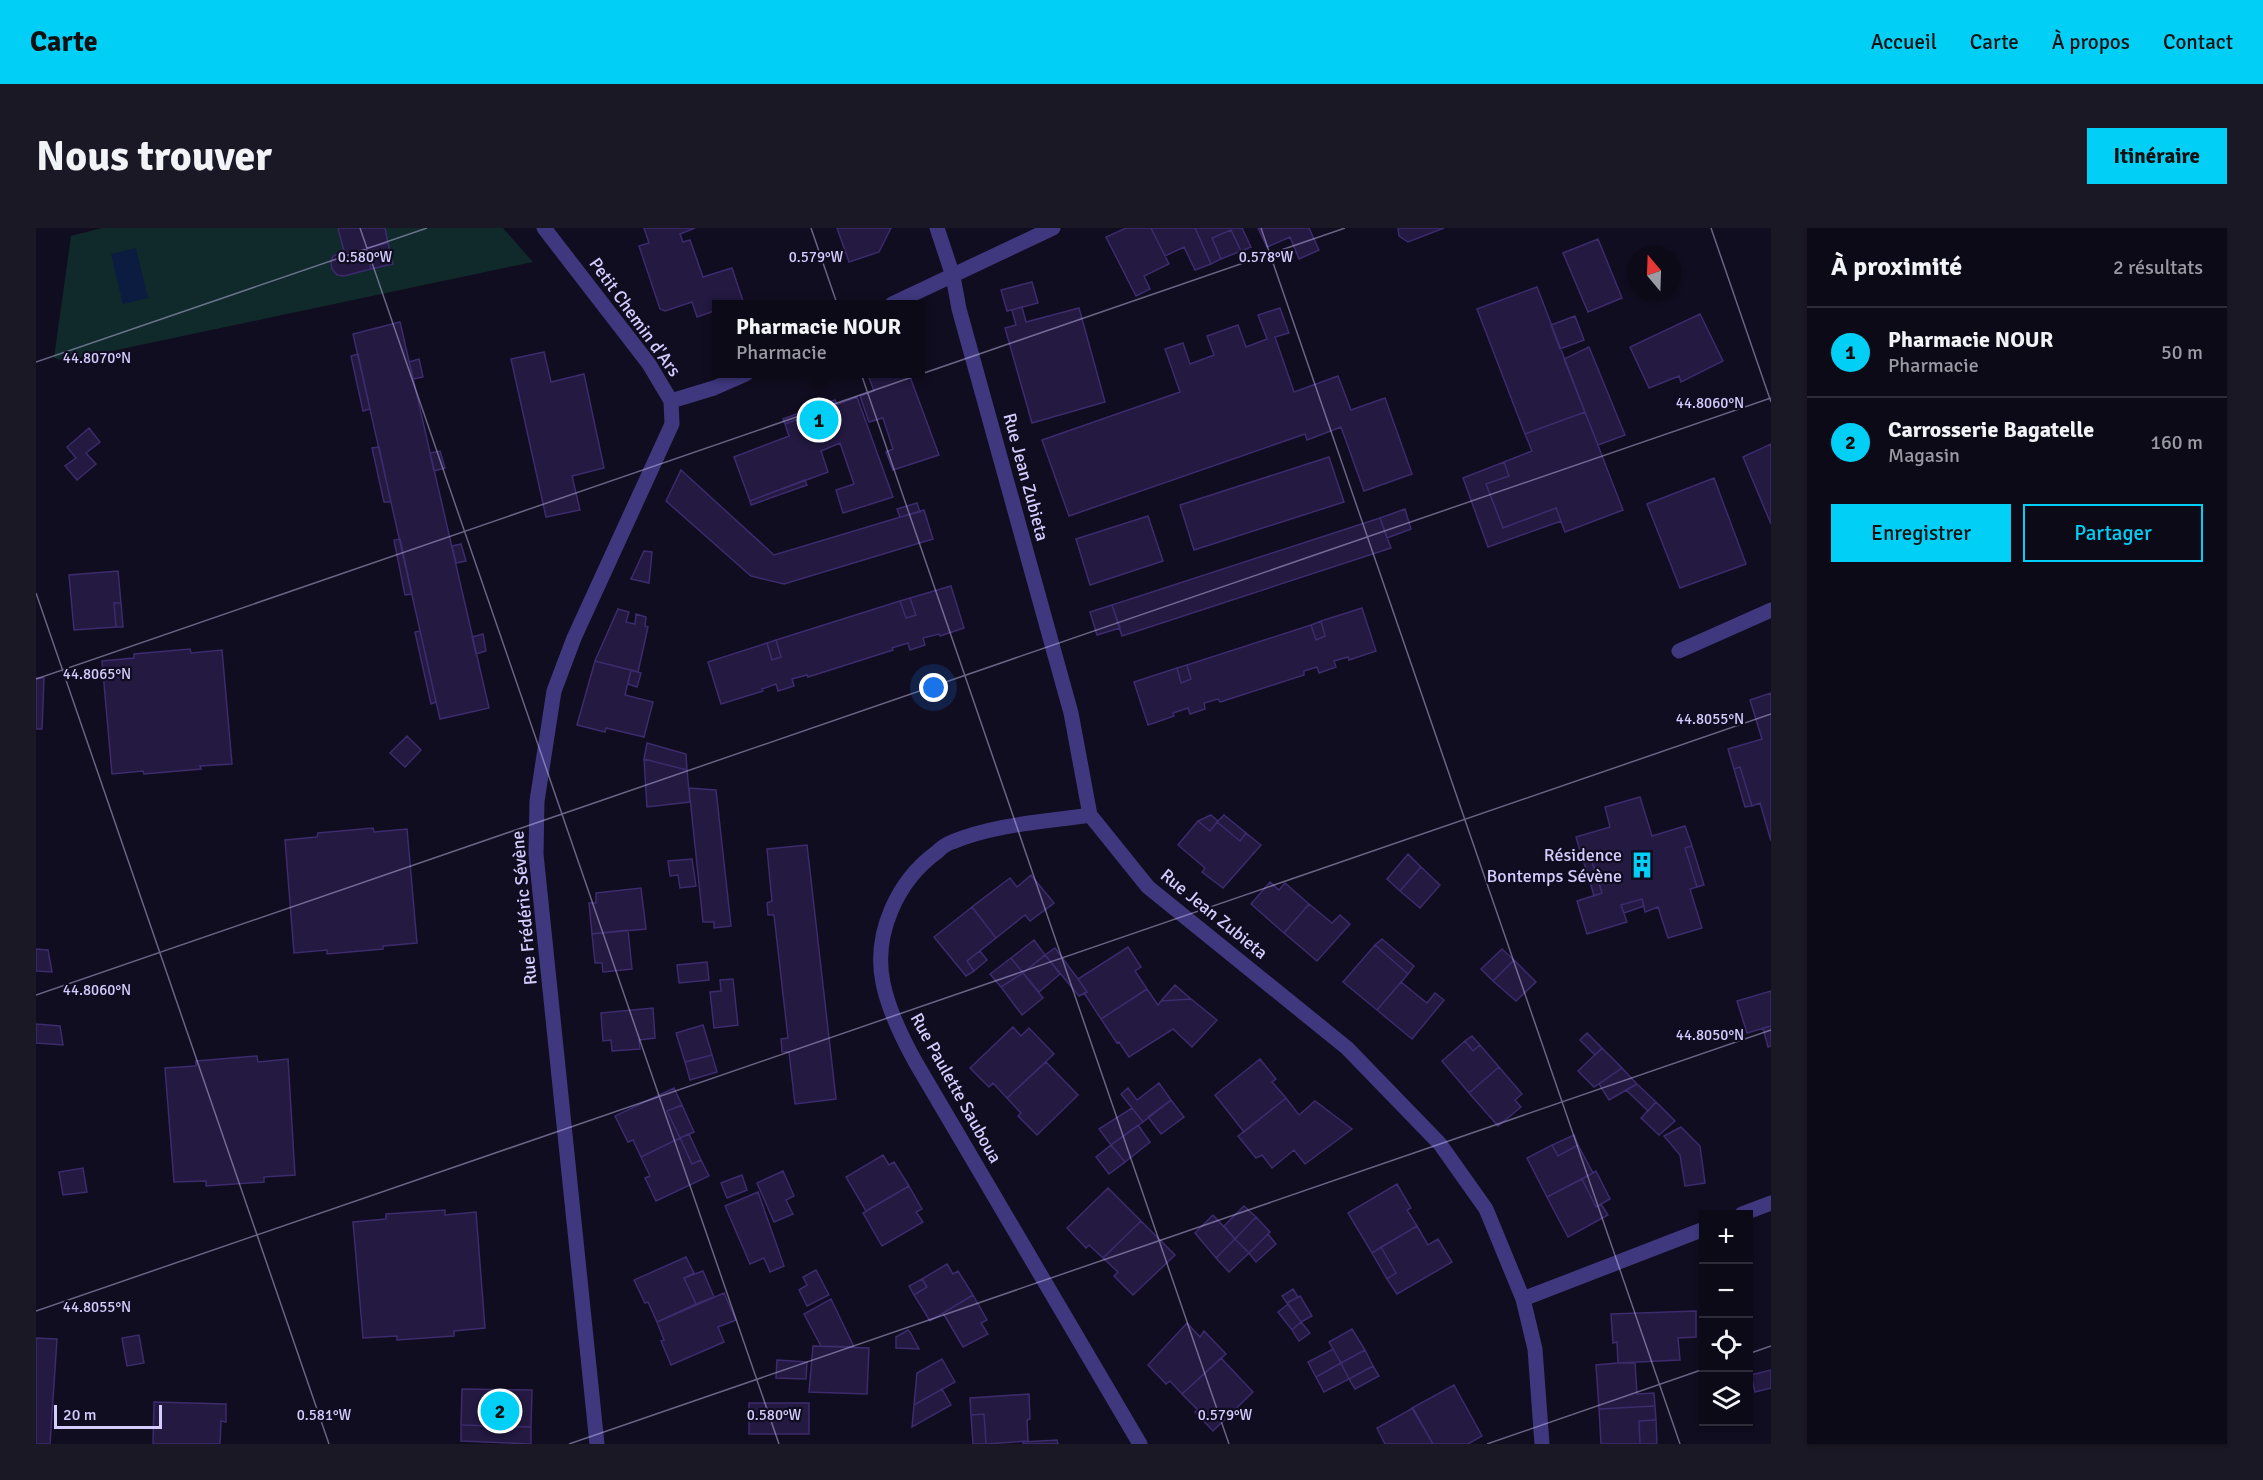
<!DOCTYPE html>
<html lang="fr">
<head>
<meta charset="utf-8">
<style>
  :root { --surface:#0d0a18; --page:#1b1825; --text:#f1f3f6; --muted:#9a9aa2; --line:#2d2b37; --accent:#02cff5 }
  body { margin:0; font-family:Signika,sans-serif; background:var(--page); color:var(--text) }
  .controls { position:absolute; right:18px; bottom:18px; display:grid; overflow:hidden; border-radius:0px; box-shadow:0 2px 4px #0004 }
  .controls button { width:54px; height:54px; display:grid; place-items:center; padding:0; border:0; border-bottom:2px solid var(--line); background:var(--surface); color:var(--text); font:30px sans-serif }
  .compass { position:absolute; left:1591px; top:18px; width:54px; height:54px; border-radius:50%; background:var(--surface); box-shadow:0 2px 4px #0004; rotate:341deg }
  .scale { position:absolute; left:18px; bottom:15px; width:108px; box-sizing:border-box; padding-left:6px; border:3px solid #d5ccff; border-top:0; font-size:16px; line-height:21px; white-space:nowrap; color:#d5ccff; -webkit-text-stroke:4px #110d20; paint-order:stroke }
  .you { position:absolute; left:898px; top:460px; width:21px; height:21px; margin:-15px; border:4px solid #fff; border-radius:50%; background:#1a73e8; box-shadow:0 0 0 9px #1a73e833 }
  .badge { display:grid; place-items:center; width:39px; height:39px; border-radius:50%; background:var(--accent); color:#111; font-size:20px; font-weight:700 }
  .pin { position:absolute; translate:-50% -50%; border:3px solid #fff; box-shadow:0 2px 6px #0006 }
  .popup { position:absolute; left:676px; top:72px; width:213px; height:78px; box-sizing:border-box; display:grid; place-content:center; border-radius:0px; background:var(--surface); filter:drop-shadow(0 2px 4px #0005); font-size:20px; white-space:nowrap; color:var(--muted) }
  .popup b { font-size:22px; color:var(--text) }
  .popup::after { content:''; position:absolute; left:50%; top:100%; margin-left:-12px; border:12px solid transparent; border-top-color:var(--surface) }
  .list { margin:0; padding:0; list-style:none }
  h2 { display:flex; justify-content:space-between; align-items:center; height:78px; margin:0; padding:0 24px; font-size:26px }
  h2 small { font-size:20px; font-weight:400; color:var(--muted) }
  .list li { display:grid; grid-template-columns:39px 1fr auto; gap:18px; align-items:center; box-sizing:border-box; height:90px; padding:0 24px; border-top:2px solid var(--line) }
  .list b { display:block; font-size:22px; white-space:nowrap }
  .list p { margin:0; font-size:20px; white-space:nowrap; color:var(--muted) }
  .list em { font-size:20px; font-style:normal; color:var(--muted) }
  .actions { display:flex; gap:12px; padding:18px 24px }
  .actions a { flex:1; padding:14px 0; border:2px solid var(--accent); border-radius:0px; text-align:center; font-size:21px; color:var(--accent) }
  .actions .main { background:var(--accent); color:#111 }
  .icon { flex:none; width:33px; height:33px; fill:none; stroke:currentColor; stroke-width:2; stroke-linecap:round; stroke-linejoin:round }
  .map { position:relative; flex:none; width:1735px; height:1216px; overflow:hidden; border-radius:0px }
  header { display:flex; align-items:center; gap:36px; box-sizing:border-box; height:84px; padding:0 30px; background:var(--accent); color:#111 }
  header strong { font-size:28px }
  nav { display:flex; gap:33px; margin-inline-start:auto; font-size:21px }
  .intro { display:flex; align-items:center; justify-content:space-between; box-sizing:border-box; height:144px; padding:0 36px }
  h1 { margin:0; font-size:42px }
  .button { padding:15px 27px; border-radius:0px; background:var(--accent); color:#111; font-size:21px; font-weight:700 }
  main { display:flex; gap:36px; padding:0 36px }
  aside { flex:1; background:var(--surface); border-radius:0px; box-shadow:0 2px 4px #0004 }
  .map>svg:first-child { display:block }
  .green { fill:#10292a }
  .water { fill:#0b1c40 }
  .building { fill:#231941; stroke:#3c2b6d; stroke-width:1.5 }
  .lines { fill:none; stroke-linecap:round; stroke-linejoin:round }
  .minor { stroke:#3f387f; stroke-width:15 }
  .ticks { fill:none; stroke:#d5ccff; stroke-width:1.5; stroke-opacity:0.45 }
  .labels { text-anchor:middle; stroke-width:4.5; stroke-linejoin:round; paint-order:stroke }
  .street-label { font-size:18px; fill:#d5ccff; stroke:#110d20 }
  .poi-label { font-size:18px; fill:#d5ccff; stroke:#110d20; text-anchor:end }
  .ticks-label { font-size:15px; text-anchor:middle; fill:#d5ccff; stroke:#110d20; stroke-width:4.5; stroke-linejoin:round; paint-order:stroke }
</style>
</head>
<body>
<header>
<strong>Carte</strong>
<nav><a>Accueil</a><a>Carte</a><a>À propos</a><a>Contact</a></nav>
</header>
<div class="intro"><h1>Nous trouver</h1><a class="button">Itinéraire</a></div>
<main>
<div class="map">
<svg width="1735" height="1216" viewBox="0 0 1735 1216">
  <rect width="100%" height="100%" fill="#110d20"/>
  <path class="green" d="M66,0h401l30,34 -468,99 -11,-3 17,-122z"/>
  <path class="water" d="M100,20l12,50 -25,6 -12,-50z"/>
  <path class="building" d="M302,0h47l3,15 -22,5 5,21 -27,7 -7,-1 -5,-6 -1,-7 2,-6 11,-5z
    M608,0h51l-15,6 3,8 7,-2 13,37 29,-9 11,33 -11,3h-15v6l-20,7 -5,-15 -27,9 -5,-2 -21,-63 10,-3z
    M801,0h54l-12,24 -30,10z
    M1090,0h25l18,36 -25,12 6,13 -14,7 -30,-59z
    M1115,0h44l16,36 -16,6 -11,-23 -19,9z
    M1159,0h47l9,19 -10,4 -10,-21 -19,8 9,21 -10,5z
    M1222,0h51l10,22 -20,9 -9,-22 -23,10z
    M1362,0h46l-36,14 -9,-6z
    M1195,2l10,21 -20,8 -9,-21z
    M1562,11l24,59 -34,14 -25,-59z
    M352,15l5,21 -22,5 -5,-21z
    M996,54l6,21 -31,8 -6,-21z
    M1501,59l48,125 -60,22 -48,-125z
    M986,79l4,15 53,-14 26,94 -73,21 -27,-95 11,-3 -4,-15z
    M1244,80l9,25 -14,4 19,55 44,-16 13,34 34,-12 27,76 -48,17 -23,-64 -34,13 -2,-6 -236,82 -27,-76 138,-48 -15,-43 18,-6 7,21 24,-9 -7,-19 31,-11 8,22 21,-8 -9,-24z
    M1664,86l23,47 -42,21 -2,-6 -30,12 -19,-41z
    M1539,88l9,24 -24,9 -9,-24z
    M364,94l89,386 -49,11 -87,-385z
    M1553,119l36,88 -27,10 -34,-86z
    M508,124l7,30 33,-8 20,94 -32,8 8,34 -34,7 -35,-158z
    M322,126l12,55 -7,2 -12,-55z
    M383,131l4,18 -10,2 -4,-17z
    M835,146h38l30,81 -46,15 -7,-18 7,-3 -10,-31 -14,4 -9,-26 14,-5 -6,-16z
    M821,169l36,100 -50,16 -7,-23 18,-6 -14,-41 -19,8 7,21 -78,29 -16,-44 55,-21 -4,-12z
    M799,172l2,5 -52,19 -2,-5z
    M1549,184l38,98 -58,22 -9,-24 -53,20 -17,-44 23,-8 -5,-14 28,-11 -7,-17z
    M53,200l11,14 -14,11 10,11 -19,16 -12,-14 11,-8 -9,-11z
    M1735,216v80l-28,-67z
    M343,219l12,55h-7l-12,-54z
    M404,223l5,17 -11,3 -4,-18z
    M1293,229l15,45 -150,48 -14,-45z
    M1468,234l5,14 -23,8 17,44 53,-20 5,13 -73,26 -25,-69z
    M645,242l93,85 150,-45 9,29 -149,45 -33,-8 -85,-75z
    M1678,250l32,86 -66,24 -33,-84z
    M769,252l2,5 -56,20 -1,-4z
    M881,275l3,9 -20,5 -3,-8z
    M1369,281l6,20 -24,9 -7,-20z
    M1112,288l15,45 -73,24 -14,-46z
    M1344,290l11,30 -269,88 -10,-31z
    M364,311l12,55 -7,1 -11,-55z
    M425,316l5,17 -10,2 -4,-17z
    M608,323l8,1 -3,31 -18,-4z
    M82,343l3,32h-7l2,24 -42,3 -5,-55z
    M915,358l13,42 -24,8 -1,-2 -16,4 2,7 -15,5 -2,-7 -16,5 1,2 -85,27 -1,-2 -15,4 2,7 -16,5 -2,-7 -14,5 1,2 -42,13 -13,-42 59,-19 5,17 9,-3 -5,-17 124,-39 6,17 10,-3 -6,-17z
    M874,370l6,17 -10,3 -6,-17z
    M78,375h7l2,24h-7z
    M1076,377l8,23 -23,7 -7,-23z
    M1326,380l14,43 -27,9 -1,-3 -14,4 2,6 -17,6 -2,-6 -13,4v4l-84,27 -2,-3 -14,4 1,6 -15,5 -2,-6 -15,5 1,3 -26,9 -14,-43 43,-14 4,15 10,-4 -4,-14 124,-40 5,15 9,-4 -4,-15z
    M582,381l11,3 -3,10 9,2 1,-10 10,3 -1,9 3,1 -10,45 -43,-11z
    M1285,393l4,15 -9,4 -5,-15z
    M384,403l16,71 -5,2 -16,-72z
    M447,406l3,17 -10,3 -4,-17z
    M740,412l5,17 -9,3 -5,-17z
    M154,421l1,4 31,-3 10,114 -32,2 1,3 -57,5 -1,-3 -31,3 -10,-113 32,-3v-4z
    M559,433l36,9 -6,25 28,7 -9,35 -38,-9 -1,4 -28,-7z
    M1151,437l4,14 -10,4 -4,-15z
    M595,442l10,3 -4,14 -9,-3z
    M0,450h8l-2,51h-6z
    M1735,465v148l-11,-38 -8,3 -12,-39 -6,2 -6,-20 34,-10 -12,-39z
    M371,508l14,14 -16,17 -15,-14z
    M611,515l39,11 1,16 -43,-11z
    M608,531l43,11 3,32 -43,5z
    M1704,539l12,39 -7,1 -11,-38z
    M653,560l27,2 15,136 -17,2v-6h-11z
    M1604,569l12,39 33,-10 7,20 -7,2 12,39 -7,2 12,39 -34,10 -10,-31 -13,5 -3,-13 -21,6 6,17 -40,12 -10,-33 25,-8 -12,-38 -8,2 -6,-20 34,-10 -5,-20z
    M1175,587l7,6 -8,10 -12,-10z
    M1188,587l22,18 -6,8 -23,-19z
    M1162,593l12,10 7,-9 23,19 6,-8 15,12 -38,43 -21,-16 3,-4 -27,-23z
    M337,600l1,4 33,-3 10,114 -34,3v3l-56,5v-4l-33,3 -9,-113 32,-3 1,-4z
    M771,617l29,254 -41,5 -6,-52h-7l-1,-13 7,-1 -14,-123h-6l-1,-12 5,-2 -5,-52z
    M1656,618l12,39 -7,2 -12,-39z
    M1372,626l13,13 -21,24 -13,-12z
    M1554,627l6,18 -8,2 -6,-18z
    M656,631l4,27 -16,2 -2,-13 -8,1 -2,-15z
    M1385,639l19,18 -20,23 -20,-17z
    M1560,645l6,20 -8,3 -6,-21z
    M995,647l23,28 -24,18 -5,-6 -29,23 -24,-31 38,-29 7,9z
    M1234,654l9,8 6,-7 24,21 -25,29 -33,-29z
    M605,660l5,41 -54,5 -3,-31h7v-10z
    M1606,671l2,7 -20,7 -3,-8z
    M1273,676l23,19 8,-8 10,9 -33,37 -33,-28z
    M936,679l24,31 -29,23 7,10 -8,5 -32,-39z
    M592,702l4,39 -29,3 -1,-9h-7l-3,-29z
    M1346,711l32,27 -6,8 -33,-29z
    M998,712l11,15 -22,18 -12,-15z
    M1339,717l33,29 -31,36 -34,-28z
    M1092,719l13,20 -6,4 12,18 -46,30 -17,-26 3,-1 -9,-13z
    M1019,720l23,31 9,13 -8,4 -34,-41z
    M0,721l12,1 4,22 -16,-1z
    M1466,721l12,11 -21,21 -12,-12z
    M944,723l7,9 -13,11 -7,-10z
    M1009,727l15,19 -21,18 -16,-19z
    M975,730l12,15 -22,14 -11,-13z
    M1478,732l22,22 -20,19 -23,-20z
    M671,734l2,18 -30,3 -2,-18z
    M987,745l20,25 -21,17 -21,-28z
    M697,751l5,46 -24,3 -4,-36 11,-1 -1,-11z
    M1365,754l26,21 8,-10 9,7 -32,39 -35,-29z
    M1139,757l16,14 -30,2z
    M1111,761l11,16 3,-4 30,-2 26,21 -25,27 -19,-18 -44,28 -10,-15 -2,1 -16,-24z
    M1735,763v35l-24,7 -10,-32z
    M617,780l2,30 -16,2 1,9 -28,2 -1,-11 -8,1 -2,-28z
    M0,796l24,2 3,19 -27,-2z
    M667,797l9,30 -27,7 -9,-29z
    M1735,798v20l-3,1 -5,-19z
    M977,799l8,9 8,-8 25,26 -47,44 -14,-15 -4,4 -19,-19z
    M1551,805l15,15 -7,7 -15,-15z
    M1436,808l8,9 -7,6 -8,-10z
    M1429,813l8,10 7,-6 19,22 -30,26 -27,-32z
    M1566,820l20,20 -28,19 -16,-16z
    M676,827l5,17 -27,8 -5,-18z
    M221,828l1,6 30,-3 7,116 -31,2v5l-58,4v-5l-32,1 -9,-114 31,-2v-5z
    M1224,831l16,20 -4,3 14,16 -42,34 -29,-37z
    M1010,834l32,33 -41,40 -19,-19 3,-3 -14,-15z
    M1463,839l23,27 -7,6 6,7 -23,19 -29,-33z
    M1586,840l15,16 -28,16 -10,-16z
    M1123,855l12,17 -28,22 -22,-28 7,-6 9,12z
    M1601,856l19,18 -8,9 -22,-21z
    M638,860l8,17 -15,6 13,27 -39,19 -8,-17 -5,2 -13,-26z
    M1250,870l13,17 16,-14 37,28 -47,35 -11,-14 -22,18 -10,-13 -6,3 -18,-22z
    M1135,872l13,17 -23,17 -13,-17z
    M1620,874l19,19 -16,14 -18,-17z
    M646,877l12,27 -14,6 -13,-27z
    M1096,880l11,14 -32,23 -12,-16z
    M1102,897l12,17 -25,20 -14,-17z
    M1645,899l19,19 5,37 -20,3 -5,-31 -16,-19z
    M653,906l12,26 -9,4 -12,-26z
    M1538,907l4,10 -20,11 -6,-11z
    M644,910l12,26 9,-4 8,16 -53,25 -11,-23 5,-2 -9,-19z
    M1075,917l14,17 -16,12 -13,-17z
    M1516,917l6,11 20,-11 15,28 -46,24 -20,-39z
    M847,927l6,10 5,-3 15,24 -43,25 -20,-34z
    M47,940l4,24 -24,3 -4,-23z
    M747,943l11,25 -8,4 7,14 -19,8 -17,-39z
    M1560,943l14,28 -14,8 -14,-28z
    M706,947l5,15 -20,8 -6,-15z
    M1546,951l14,28 5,-3 7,11 -40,22 -21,-40z
    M1361,956l14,24 -4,2 10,16 -45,27 -24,-40z
    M873,958l13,23 -6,3 7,10 -41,24 -19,-33z
    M1072,960l33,33 -38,37 -14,-13 -3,3 -19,-20z
    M722,964l26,74 -14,6 -6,-14 -14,6 -25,-58z
    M1208,978l12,11 -21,22 -11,-13z
    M409,982v5l31,-3 9,116 -31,3v5l-57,4v-4l-34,2 -10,-116 33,-3v-5z
    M1177,987l22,24 -19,19 -21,-25z
    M1220,989l14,15 -21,21 -14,-14z
    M1105,993l34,34 -42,40 -19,-19 4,-4 -15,-14z
    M1381,998l11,19 10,-6 14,23 -55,32 -10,-15 9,-6 -15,-26z
    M1232,1006l8,10 -20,18 -7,-9z
    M1199,1011l14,14 -20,19 -13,-14z
    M1345,1019l15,26 -9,6 -15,-26z
    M650,1029l8,16 -10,5 12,26 -39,18 -9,-20 -3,1 -11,-23z
    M911,1036l6,10 5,-3 15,24 -43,26 -16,-26 13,-8 -5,-8z
    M780,1042l13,25 -22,11 -8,-16 8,-5 -4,-8z
    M667,1043l11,26 -18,7 -12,-26z
    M886,1051l5,8 -13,8 -5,-9z
    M1257,1061l5,8 -11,6 -5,-7z
    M688,1065l12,27 -18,7 6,15 -53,23 -10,-24 3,-1 -7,-18z
    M937,1067l14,25 -6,3 7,11 -25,13 -20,-34z
    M1264,1068l12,20 -11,6 -14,-19z
    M795,1071l23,48 -33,-1 -17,-32z
    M1252,1076l13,18 -9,8 -14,-18z
    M1660,1083v26l-18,1 2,22 -62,3 -1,-21 -4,1 -2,-29z
    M1265,1094l9,11 -11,8 -7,-11z
    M1151,1095l13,14 4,-6 22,23 -44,40 -12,-13 -4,3 -18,-19z
    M1316,1101l13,21 -24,13 -12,-21z
    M872,1102l2,2 9,17 -23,-1v-11z
    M103,1107l5,28 -17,3 -5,-28z
    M0,1110l21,1 -7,105h-14z
    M777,1118l56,2 -2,46 -58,-2z
    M1297,1121l8,14 -25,14 -8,-15z
    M1329,1122l8,16 -24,13 -8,-16z
    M1185,1130l32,34 -40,39 -18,-19 3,-2 -16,-16z
    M906,1131l13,23 -41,23 3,-32z
    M741,1132l30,2 -1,17 -30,-1z
    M1305,1135l8,16 -25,13 -8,-15z
    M1582,1135h17l2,31 17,-1 1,13 -56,3 -3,-44z
    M1337,1138l6,10 -24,13 -6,-10z
    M1735,1142v18l-16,4 -4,-17z
    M1418,1157l28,51 -14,8h-35l-21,-36z
    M426,1161l70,1 -1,37 -70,-2z
    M906,1161l9,16 -39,22 2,-22z
    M993,1166l1,25 -3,1 1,21 -42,3 -2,-30 -13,1 -1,-17z
    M118,1174l72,2v18l-5,-1 -1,23h-67z
    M713,1175h60v31h-60z
    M1619,1178l1,14 -17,1 1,23h-39l-2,-35z
    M1377,1180l20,36h-48l-8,-16z
    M948,1186l2,30h-13l-2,-29z
    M1620,1192l1,24h-17l-1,-23z
    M425,1197l70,2v17l-70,-3z
    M1021,1212l1,4h-35v-2z"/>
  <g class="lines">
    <path class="minor" d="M508,0l105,136 22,37 1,23 -98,214 -20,53 -17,110 -1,53 61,590
      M901,0l16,48 6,33 112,404 19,102 58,72 199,161 93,96 46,65 37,90 12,50 7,95
      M856,76l161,-76
      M635,173l43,-13 32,-14
      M1643,423l92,-41
      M1054,587c-46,7 -95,9 -138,27 -6,2 -11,6 -15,10 -40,29 -64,82 -54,131 6,29 19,55 33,80l224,381
      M1706,986l29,-11
      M1487,1071l181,-70"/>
  </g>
  <path class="ticks" d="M324,0l419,1216M775,0l418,1216M1225,0l419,1216M1675,0l60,174M0,134l391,-134M0,365l293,851M0,451l1309,-451M0,767l1735,-597M0,1083l1735,-597M1712,1126l23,-8M533,1216l1202,-414M1451,1216l217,-75"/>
  <defs>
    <g id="building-bare" transform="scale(2.07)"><path d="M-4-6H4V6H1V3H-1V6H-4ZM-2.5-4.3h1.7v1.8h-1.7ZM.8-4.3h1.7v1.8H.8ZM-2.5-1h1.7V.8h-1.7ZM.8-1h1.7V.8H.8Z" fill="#02cff5" stroke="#110d20" stroke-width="2.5" paint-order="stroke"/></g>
  </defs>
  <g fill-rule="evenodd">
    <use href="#building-bare" x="1606" y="637"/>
  </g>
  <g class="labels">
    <g class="street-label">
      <text transform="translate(599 89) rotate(54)" y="6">Petit Chemin d'Ars</text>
      <text transform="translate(990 249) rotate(75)" y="6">Rue Jean Zubieta</text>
      <text transform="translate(488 680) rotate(-95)" y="6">Rue Frédéric Sévène</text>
      <text transform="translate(1178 686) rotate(39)" y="6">Rue Jean Zubieta</text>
      <text transform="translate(920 860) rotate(61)" y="6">Rue Paulette Sauboua</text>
    </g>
    <g class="poi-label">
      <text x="1586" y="633">Résidence<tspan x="1586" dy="21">Bontemps Sévène</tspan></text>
    </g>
  </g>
  <g class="ticks-label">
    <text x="329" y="34">0.580°W</text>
    <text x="780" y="34">0.579°W</text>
    <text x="1230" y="34">0.578°W</text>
    <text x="61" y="135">44.8070°N</text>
    <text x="1674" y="180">44.8060°N</text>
    <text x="61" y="451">44.8065°N</text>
    <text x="1674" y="496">44.8055°N</text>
    <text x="61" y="767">44.8060°N</text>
    <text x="1674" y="812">44.8050°N</text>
    <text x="61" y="1084">44.8055°N</text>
    <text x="288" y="1192">0.581°W</text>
    <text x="738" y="1192">0.580°W</text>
    <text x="1189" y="1192">0.579°W</text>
  </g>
</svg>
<div class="controls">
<button>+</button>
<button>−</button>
<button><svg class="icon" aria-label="locate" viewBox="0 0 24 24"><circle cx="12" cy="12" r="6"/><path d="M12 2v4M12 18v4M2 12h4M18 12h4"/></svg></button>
<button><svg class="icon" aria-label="layers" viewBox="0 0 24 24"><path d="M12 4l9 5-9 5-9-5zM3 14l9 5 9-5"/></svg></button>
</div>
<svg class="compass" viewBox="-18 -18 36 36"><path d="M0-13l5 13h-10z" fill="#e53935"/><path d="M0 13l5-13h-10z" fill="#9a9aa2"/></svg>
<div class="scale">20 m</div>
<div class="you"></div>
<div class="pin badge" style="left:783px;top:192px">1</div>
<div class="popup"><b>Pharmacie NOUR</b>Pharmacie</div>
<div class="pin badge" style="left:464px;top:1183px">2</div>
</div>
<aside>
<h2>À proximité<small>2 résultats</small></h2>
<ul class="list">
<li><span class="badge">1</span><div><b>Pharmacie NOUR</b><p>Pharmacie</p></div><em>50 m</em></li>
<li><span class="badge">2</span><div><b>Carrosserie Bagatelle</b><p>Magasin</p></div><em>160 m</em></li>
</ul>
<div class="actions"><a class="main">Enregistrer</a><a>Partager</a></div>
</aside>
</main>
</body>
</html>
